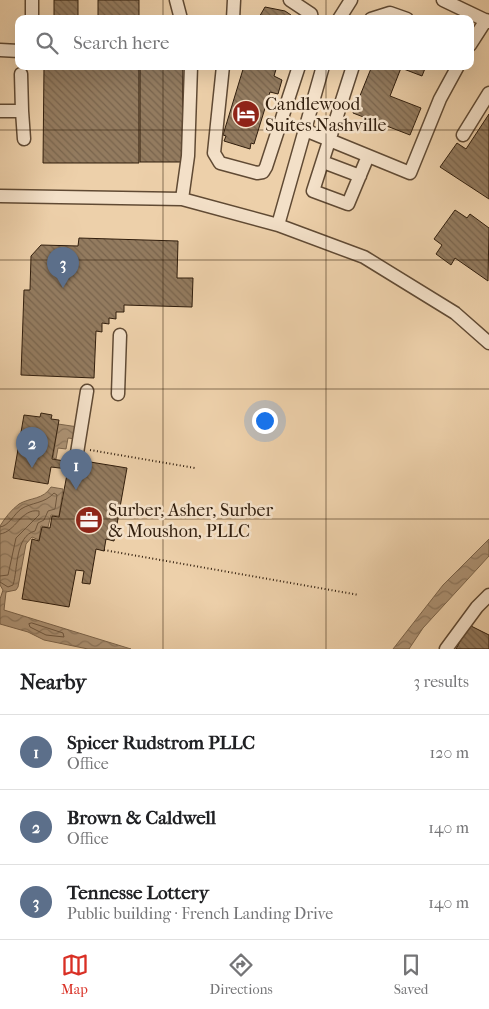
<!DOCTYPE html>
<html lang="en">
<head>
<meta charset="utf-8">
<style>
  :root { --surface:#fff; --page:#f6f6f6; --text:#202124; --muted:#757577; --line:#e0e0e0; --accent:#d93025 }
  body { margin:0; font-family:"IM FELL French Canon",serif; background:var(--page); color:var(--text) }
  .you { position:absolute; left:264px; top:420px; width:18px; height:18px; margin:-12px; border:4px solid #fff; border-radius:50%; background:#1a73e8; box-shadow:0 0 0 8px #1a73e833 }
  .badge { display:grid; place-items:center; width:32px; height:32px; border-radius:50%; background:var(--accent); color:#fff; font-size:16px; font-weight:700 }
  .pin { position:absolute; translate:-50% -41px; filter:drop-shadow(0 1px 2px #0008) }
  .pin::after { content:''; position:absolute; top:26px; width:18px; height:15px; background:inherit; clip-path:polygon(0 0,100% 0,50% 100%) }
  .list { margin:0; padding:0; list-style:none }
  h2 { display:flex; justify-content:space-between; align-items:center; height:65px; margin:0; padding:0 20px; font-size:21px }
  h2 small { font-size:16px; font-weight:400; color:var(--muted) }
  .list li { display:grid; grid-template-columns:32px 1fr auto; gap:15px; align-items:center; box-sizing:border-box; height:75px; padding:0 20px; border-top:1px solid var(--line) }
  .list b { display:block; font-size:19px; white-space:nowrap }
  .list p { margin:0; font-size:16px; white-space:nowrap; color:var(--muted) }
  .list em { font-size:16px; font-style:normal; color:var(--muted) }
  .icon { flex:none; width:28px; height:28px; fill:none; stroke:currentColor; stroke-width:2; stroke-linecap:round; stroke-linejoin:round }
  .map { position:relative; flex:none; width:489px; height:649px; overflow:hidden }
  .search { position:absolute; background:var(--surface); box-shadow:0 5px 20px #0002; left:15px; right:15px; top:15px; height:55px; display:flex; align-items:center; gap:12px; box-sizing:border-box; padding:0 18px; border-radius:10px; color:var(--muted); font-size:19px }
  .sheet { height:290px; background:var(--surface) }
  nav { display:flex; justify-content:space-around; align-items:center; box-sizing:border-box; height:70px; border-top:1px solid var(--line); background:var(--surface); font-size:14px; color:var(--muted) }
  nav a { display:grid; justify-items:center; gap:2px }
  nav .on { color:var(--accent) }
  .map>svg:first-child { display:block }
  .water { fill:url(#water-waves); stroke:#7b644b }
  .lines { fill:none; stroke-linecap:round; stroke-linejoin:round }
  .shore { stroke:#6f5841; stroke-width:1 }
  .building { fill:url(#building-back-hatch); stroke:#311e0d }
  .minor-casing { stroke:#604a34; stroke-width:15 }
  .path { stroke:#311e0d; stroke-width:2; stroke-dasharray:1 2.5; stroke-linecap:butt }
  .minor { stroke:#f3e0c8; stroke-width:12 }
  .grid { fill:none; stroke:#311e0d; stroke-width:1; stroke-opacity:0.55 }
  .labels { text-anchor:middle; stroke-width:5; stroke-linejoin:round; paint-order:stroke }
  .poi-label { font-size:18px; fill:#311e0d; stroke:#f3e0c8; text-anchor:start }
</style>
</head>
<body>
<div class="map">
<svg width="489" height="649" viewBox="0 0 489 649">
  <defs>
    <pattern id="water-waves" width="16" height="10" patternUnits="userSpaceOnUse" patternTransform="scale(1.25)"><rect width="16" height="10" fill="#ad9375"/><path d="M0 5q4-4 8 0t8 0" fill="none" stroke="#8d775e"/></pattern>
    <pattern id="building-back-hatch" width="6" height="6" patternUnits="userSpaceOnUse" patternTransform="scale(1.25)"><rect width="6" height="6" fill="#937b5f"/><path d="M-1 5l2 2M0 0l6 6M5-1l2 2" fill="none" stroke="#79644d"/></pattern>
  </defs>
  <rect width="100%" height="100%" fill="#edd0aa"/>
  <filter id="stains"><feTurbulence type="fractalNoise" baseFrequency=".004" numOctaves="4"/><feColorMatrix values="0 0 0 0 .2 0 0 0 0 .09 0 0 0 0 .02 0 0 0 .5 -.17"/></filter>
  <radialGradient id="worn" r=".72"><stop offset=".6" stop-color="#630" stop-opacity="0"/><stop offset="1" stop-color="#630" stop-opacity=".3"/></radialGradient>
  <path class="water" d="M58,424l20,3 -2,12 -8,-1 -2,11 -8,-1 -2,11 -3,-1z
    M51,487l12,2 -4,27 -8,-1 -3,12 -7,-1 -2,14 -7,-3 -6,7 -8,43 -2,3 -10,2 -2,18 127,39h-43l-44,-9 -16,-8 -28,-8v-25l3,-9 -3,-5v-59c5,-8 11,-16 19,-22 12,-7 24,-4 32,-17z
    M489,539v17l-66,72 -14,21h-16l50,-64z"/>
  <g class="lines">
    <path class="shore" d="M0,527c9,-1 14,-13 21,-18 11,-7 23,-5 33,-16l3,2 -2,14 -7,2 -4,9 -6,3 -3,8c-20,5 -17,38 -22,54l-5,2 -8,-5
      M0,534c16,-2 21,-26 39,-23v4l-23,23 -8,37 -8,1
      M32,623l31,10 1,4 -18,-2 -16,-8 -1,-3z"/>
  </g>
  <path class="building" d="M54,0h24v19h-24z
    M98,0h41v19h-41z
    M265,7l20,4 6,4 -1,4h-32z
    M44,66h95v97h-96z
    M140,66h43l-1,96h-42z
    M244,66h33l-3,10 8,4 -4,14 -8,-2 -16,52 -3,-1 -1,6 -26,-8 2,-5 -3,-1z
    M372,66h54l-4,10 -21,-8 -11,28 31,12 -11,27 -57,-22z
    M489,114v85l-49,-32 17,-24 9,6z
    M455,210l12,8 3,-4 19,14 -1,53 -33,-23 -4,7 -15,-11 6,-9 -8,-6z
    M79,238l99,3 -1,37h16l-1,29 -68,-2v7h-8v7l-7,-1v6l-7,-1v9l-6,-1 -2,47 -73,-3 3,-85h6l1,-34 10,-11 37,1z
    M41,413l11,2 -1,4 8,1 -7,39 25,4 1,-3 49,8 -13,73 -8,-2 -2,12 -8,-2 -6,35 -8,-1 2,-12 -8,-1 -7,37 -47,-8 10,-60 7,2 3,-14 8,1 2,-12 7,1 9,-48 -17,-2 -3,17 -35,-6 11,-63 16,2z
    M469,625l20,10v14h-33z"/>
  <g class="lines">
    <g class="minor-casing">
      <path id="minor" d="M32,0v19
        M176,0l5,19
        M290,0l21,14 1,5
        M443,0l46,22
        M233,19l1,-19
        M339,19l12,-19
        M371,19l19,-6 17,6
        M470,45l16,-25
        M0,50l19,1
        M223,66l-9,87 6,10 37,10 6,-1 3,-5 33,-101
        M353,66l-40,125 35,13 20,-48
        M21,74l1,37
        M0,111h22l2,28
        M305,130l105,43 30,-74 18,-33
        M463,135l26,-42
        M323,162l37,14
        M0,196l182,3 96,26 86,32 91,56 34,30
        M182,199l6,-43 3,-90
        M278,225l45,-159
        M118,394l2,-59
        M77,453l10,-62
        M446,649l31,-42 12,-12"/>
    </g>
    <path class="path" d="M90,450l105,18
      M104,550l255,45"/>
    <use href="#minor" class="minor"/>
  </g>
  <path class="grid" d="M163,0v19M326,0v19M163,66v583M326,66v583M0,130h489M0,260h489M0,389h489M0,519h489"/>
  <defs>
    <g id="hotel-disc" transform="scale(1.4375)"><circle r="9.5" fill="#8f2418" stroke="#f3e0c8"/><path d="M-6-4.5h1.5V1H6V5H4.5V3h-9V5H-6ZM-4 0a1.8 1.8 0 1 1 3.6 0ZM.5 0V-2.5h3Q6-2.5 6 0Z" fill="#fff"/></g>
    <g id="office-disc" transform="scale(1.4375)"><circle r="9.5" fill="#8f2418" stroke="#f3e0c8"/><path d="M-6-3h4V-5.5h4V-3h4V5H-6ZM-1-4.5V-3h2v-1.5ZM-6 0V1H6V0Z" fill="#fff"/></g>
  </defs>
  <g fill-rule="evenodd">
    <use href="#hotel-disc" x="246" y="114"/>
    <use href="#office-disc" x="89" y="520"/>
  </g>
  <g class="labels">
    <g class="poi-label">
      <text x="265" y="110">Candlewood<tspan x="265" dy="21">Suites Nashville</tspan></text>
      <text x="108" y="516">Surber, Asher, Surber<tspan x="108" dy="21">&amp; Moushon, PLLC</tspan></text>
    </g>
  </g>
  <rect width="100%" height="100%" filter="url(#stains)"/>
  <rect width="100%" height="100%" fill="url(#worn)"/>
</svg>
<div class="you"></div>
<div class="pin badge" style="left:76px;top:490px;background:#5c6f8a">1</div>
<div class="pin badge" style="left:32px;top:468px;background:#5c6f8a">2</div>
<div class="pin badge" style="left:63px;top:288px;background:#5c6f8a">3</div>
<div class="search"><svg class="icon" aria-label="search" viewBox="0 0 24 24"><circle cx="10" cy="10" r="6"/><path d="M15 15l6 6"/></svg>Search here</div>
</div>
<section class="sheet">
<h2>Nearby<small>3 results</small></h2>
<ul class="list">
<li><span class="badge" style="background:#5c6f8a">1</span><div><b>Spicer Rudstrom PLLC</b><p>Office</p></div><em>120 m</em></li>
<li><span class="badge" style="background:#5c6f8a">2</span><div><b>Brown &amp; Caldwell</b><p>Office</p></div><em>140 m</em></li>
<li><span class="badge" style="background:#5c6f8a">3</span><div><b>Tennesse Lottery</b><p>Public building · French Landing Drive</p></div><em>140 m</em></li>
</ul>
</section>
<nav>
<a class="on"><svg class="icon" aria-label="map" viewBox="0 0 24 24"><path d="M3 6l6-2 6 2 6-2v14l-6 2-6-2-6 2zM9 4v14M15 6v14"/></svg>Map</a>
<a><svg class="icon" aria-label="directions" viewBox="0 0 24 24"><path d="M12 3l9 9-9 9-9-9zM9 14v-3h6M13 9l2 2-2 2"/></svg>Directions</a>
<a><svg class="icon" aria-label="saved" viewBox="0 0 24 24"><path d="M7 4h10v16l-5-4-5 4z"/></svg>Saved</a>
</nav>
</body>
</html>
